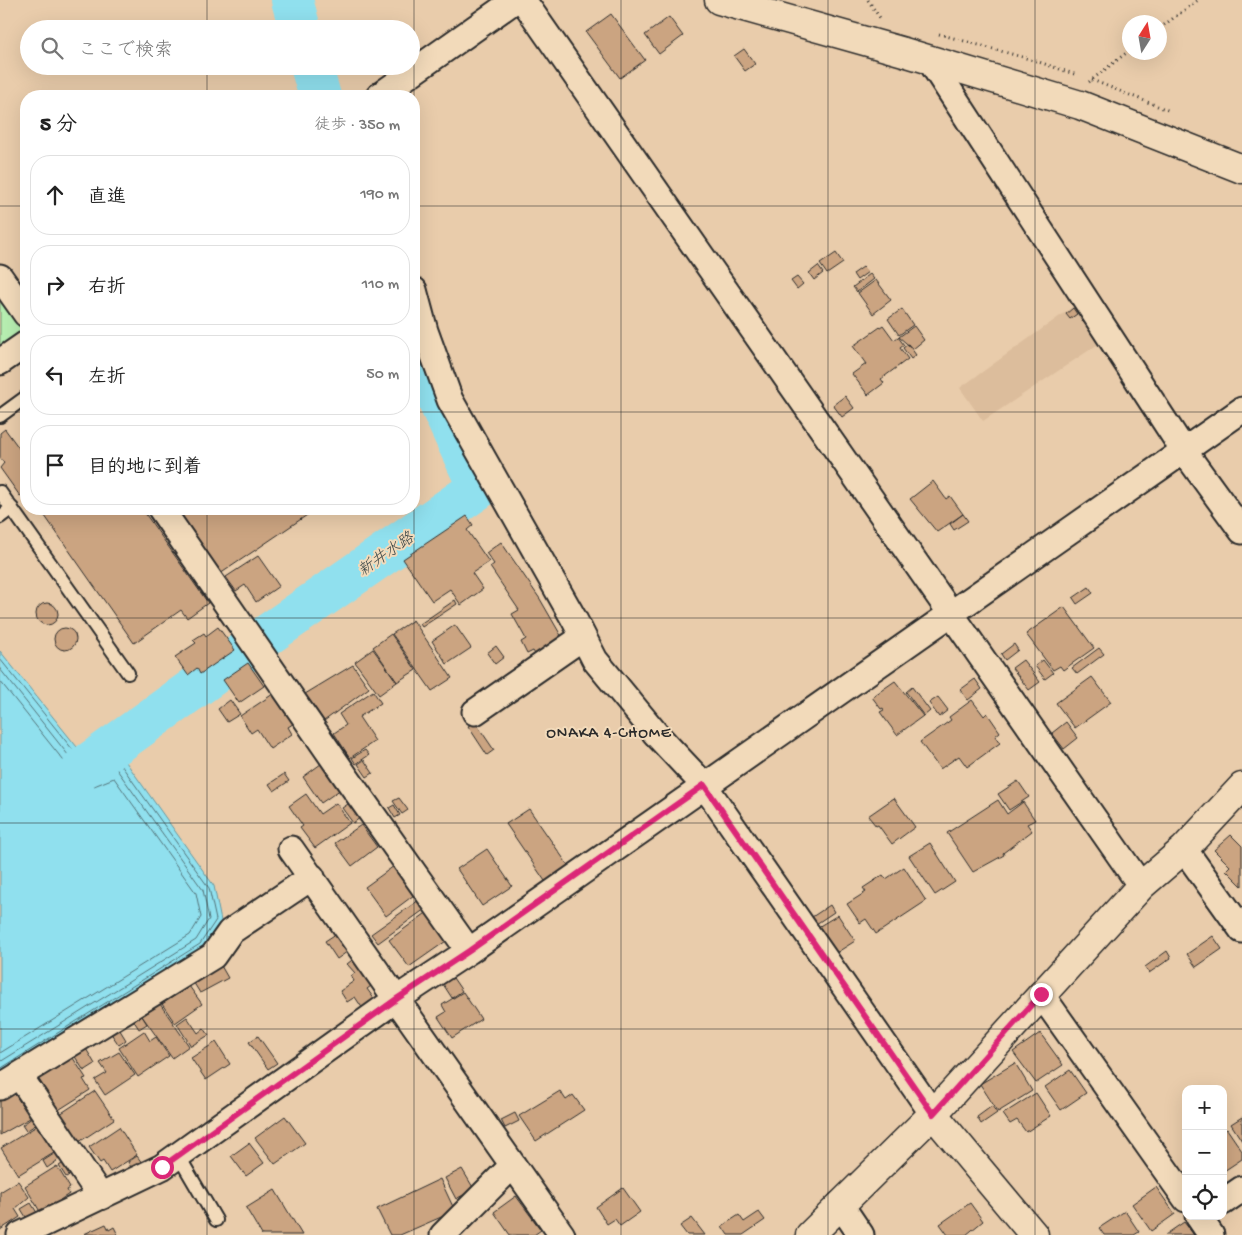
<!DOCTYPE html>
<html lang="ja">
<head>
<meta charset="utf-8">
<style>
  :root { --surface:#fff; --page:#f2f2f2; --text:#222; --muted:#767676; --line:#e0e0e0 }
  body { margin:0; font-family:"Gochi Hand","Klee One",sans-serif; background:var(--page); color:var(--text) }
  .controls { position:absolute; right:15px; bottom:15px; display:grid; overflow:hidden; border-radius:10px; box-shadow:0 5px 20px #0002 }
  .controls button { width:45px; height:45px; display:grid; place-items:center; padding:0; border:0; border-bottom:1px solid var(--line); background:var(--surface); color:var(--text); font:25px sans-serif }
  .compass { position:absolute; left:1122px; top:15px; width:45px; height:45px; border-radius:50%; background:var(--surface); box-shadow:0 5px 20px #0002; rotate:11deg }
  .stop { position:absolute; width:15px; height:15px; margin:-11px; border:4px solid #db2777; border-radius:50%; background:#fff }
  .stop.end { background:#db2777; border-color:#fff; box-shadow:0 1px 5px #0008 }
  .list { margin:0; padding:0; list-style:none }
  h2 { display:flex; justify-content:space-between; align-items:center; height:65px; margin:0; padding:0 20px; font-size:21px }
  h2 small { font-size:16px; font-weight:400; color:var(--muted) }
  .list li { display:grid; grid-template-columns:32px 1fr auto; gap:15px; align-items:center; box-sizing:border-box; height:80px; margin:0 10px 10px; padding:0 10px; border:1px solid var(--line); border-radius:20px }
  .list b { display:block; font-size:19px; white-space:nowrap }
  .list em { font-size:16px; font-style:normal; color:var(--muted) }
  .icon { flex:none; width:28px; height:28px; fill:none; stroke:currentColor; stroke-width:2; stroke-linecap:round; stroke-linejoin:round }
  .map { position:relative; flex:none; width:1242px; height:1235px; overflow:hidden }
  .search { position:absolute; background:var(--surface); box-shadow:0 5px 20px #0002; left:20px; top:20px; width:400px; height:55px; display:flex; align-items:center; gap:12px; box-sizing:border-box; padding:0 18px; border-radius:28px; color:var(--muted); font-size:19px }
  .panel { position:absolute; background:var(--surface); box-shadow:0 5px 20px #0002; left:20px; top:90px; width:400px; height:425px; border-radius:20px }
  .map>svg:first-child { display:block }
  .built { fill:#dcbd9c }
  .green { fill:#b7eeb1; stroke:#718c6e }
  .water { fill:#90e0ee; stroke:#6898a0 }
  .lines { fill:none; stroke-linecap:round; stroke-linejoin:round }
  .shore { stroke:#537379; stroke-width:1 }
  .river { stroke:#90e0ee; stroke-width:42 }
  .building { fill:#cba481; stroke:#2b2b2b }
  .lane-casing { stroke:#2b2b2b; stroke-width:16 }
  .street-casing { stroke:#2b2b2b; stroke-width:29 }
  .secondary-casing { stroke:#2b2b2b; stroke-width:31 }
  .path { stroke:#2b2b2b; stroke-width:3; stroke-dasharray:1 4; stroke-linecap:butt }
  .lane { stroke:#f2daba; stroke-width:12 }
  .street { stroke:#f2daba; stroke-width:25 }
  .secondary { stroke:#f2daba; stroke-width:28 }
  .route { stroke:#db2777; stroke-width:6 }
  .grid { fill:none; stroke:#2b2b2b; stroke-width:1; stroke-opacity:0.55 }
  .labels { text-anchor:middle; stroke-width:4; stroke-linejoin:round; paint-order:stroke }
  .water-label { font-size:16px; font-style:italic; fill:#3a4648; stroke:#f2daba }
  .neighbourhood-label { font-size:16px; letter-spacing:1px; fill:#2b2b2b; stroke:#f2daba }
</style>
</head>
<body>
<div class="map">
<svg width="1242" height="1235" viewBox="0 0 1242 1235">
  <rect width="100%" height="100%" fill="#e9ccab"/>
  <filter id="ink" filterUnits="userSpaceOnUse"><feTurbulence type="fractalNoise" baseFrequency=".02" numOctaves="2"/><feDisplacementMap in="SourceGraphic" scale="10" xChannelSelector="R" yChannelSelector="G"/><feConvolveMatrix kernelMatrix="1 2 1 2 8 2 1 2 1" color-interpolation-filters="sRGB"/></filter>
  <g filter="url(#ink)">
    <path class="built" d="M1074,306l26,37 -117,78 -23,-33z"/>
    <path class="green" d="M1,300l25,35 -26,18v-52z"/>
    <path class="water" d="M0,651l93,116 23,-19 98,138 7,35 -17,27 -204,127z"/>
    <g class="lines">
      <path class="shore" d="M0,659l89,111 7,1 17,-14 3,1 93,130 7,32 -16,24 -200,125
        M0,669l84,106 12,3 16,-12 3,1 88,123 6,29 -13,21 -196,122
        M0,681l79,99 15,6 20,-8 82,115 5,24 -11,18 -190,118"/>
      <path class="river" d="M292,0l8,29
        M311,66l9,30
        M263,638l216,-150 -65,-140
        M83,768l163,-117"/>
    </g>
    <path class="building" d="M611,14l34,46 -25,18 -34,-46z
      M669,17l14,19 -24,18 -14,-19z
      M744,49l11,15 -10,7 -11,-15z
      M836,253l7,10 -16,11 -7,-10z
      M818,266l5,7 -9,7 -5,-7z
      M863,267l5,5 -11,8 -4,-6z
      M870,274l4,5 -17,13 -4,-5z
      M797,277l6,7 -6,5 -6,-8z
      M876,280l15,20 -18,14 -15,-21z
      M1073,308l4,6 -7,5 -4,-5z
      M902,309l11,16 -14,10 -11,-16z
      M883,325l11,15 4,-3 6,8 -4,3 8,11 -27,20 3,4 -16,12 -16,-21 14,-10 -13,-18z
      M914,326l10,14 -11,9 -14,-12z
      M908,344l8,11 -5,4 -8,-11z
      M845,396l9,12 -12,9 -9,-12z
      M5,429l19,26 2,-1v38l-6,4 -20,-28 4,-5 -4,-5v-25z
      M933,481l13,18 4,-3 13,18 -26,18 -27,-33z
      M40,509h102l66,94 -21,15 -6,-8 -47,33z
      M180,509h136l-96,65 -43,-63z
      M963,514l5,7 -14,9 -4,-6z
      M467,516l6,9 -6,5 22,32 -17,11 11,16 -22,16 -11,-16 -18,12 -29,-42z
      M501,542l39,57 23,40 -28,15 -2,-3 -6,3 -6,-12 5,-3 -14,-25 7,-4 -29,-43 4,-3 -8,-11z
      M258,556l21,30 -23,16 -11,-17 -9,6 -10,-14z
      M1089,587l4,6 -16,11 -4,-6z
      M455,600l2,4 -35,23 -2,-3z
      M36 614a11 11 0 1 1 22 0a11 11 0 1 1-22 0Z
      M1064,607l30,41 -31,22 -3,-4 -7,4 -27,-36z
      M413,620l39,58 -20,13 -40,-57z
      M455,625l16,23 -24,16 -15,-23z
      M218,627l17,23 -35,24 -3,-6 -9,7 -13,-18 21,-14 -3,-3 11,-7 2,3z
      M54 639a11 11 0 1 1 22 0a11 11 0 1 1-22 0Z
      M391,634l25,36 -19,12 -24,-35z
      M1014,644l4,6 -13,10 -4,-6z
      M496,646l8,11 -9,7 -8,-11z
      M1099,648l5,6 -27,20 -5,-6z
      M373,649l24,33 -18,13 -24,-33z
      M1023,660l17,22 -11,8 -17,-22z
      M1043,660l10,13 -8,6 -10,-13z
      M248,663l16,23 -25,17 -16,-23z
      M353,665l16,23 -45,33 -19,-27z
      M1092,677l19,25 -36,26 -19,-25z
      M975,679l7,10 -14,11 -8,-10z
      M895,681l28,35 -26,19 -17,-23 4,-2 -1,-2 -2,1 -9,-12z
      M912,687l18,24 -6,5 -18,-24z
      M373,691l8,12 -22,14 16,24 -25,17 -16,-25 12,-8 -7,-11z
      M276,692l20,30 -8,5 4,7 -22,15 -13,-20 -6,4 -11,-17z
      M938,697l10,13 -9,7 -10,-14z
      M230,700l10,14 -13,8 -9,-13z
      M972,700l12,16 3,-3 13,19 -5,4 5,7 -33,24 -8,-11 -19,13 -20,-27 31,-22 -2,-3z
      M475,722l19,28 -7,5 -19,-29z
      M1066,722l12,16 -14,11 -12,-16z
      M365,750l4,5 -13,9 -4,-6z
      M364,760l9,13 -6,4 -9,-13z
      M325,761l19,26 -23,16 -18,-26z
      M284,774l5,7 -15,10 -5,-7z
      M1018,781l11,16 -20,13 -11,-16z
      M306,794l14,20 16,-11 14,20 -35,25 -15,-20 3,-2 -14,-20z
      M399,798l9,12 -6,4 -9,-13z
      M894,798l21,29 -23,17 -14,-19 -2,1 -8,-10z
      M354,800l10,15 -11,8 -11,-15z
      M998,800l9,14 16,-12 12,18 -8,4 5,7 -29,22 1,2 -31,17 -26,-39z
      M394,805l6,10 -5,3 -6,-10z
      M529,809l41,59 -23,16 -41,-60z
      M361,825l16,22 -25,19 -17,-23z
      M1231,835l11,11v40l-16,-16 4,-4 -16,-16z
      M930,843l25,39 -20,13 -26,-39z
      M487,849l25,37 -30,20 -25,-37z
      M394,866l20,29 -28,21 -21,-29z
      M904,867l22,34 -50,33 -10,-15 -6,4 -13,-19 19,-12 -3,-4 20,-13 3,4z
      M419,900l6,9 -47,34 -7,-9z
      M830,905l4,7 -18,12 -4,-7z
      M429,911l20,28 -40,28 -20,-27z
      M838,915l17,26 -19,12 -18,-26z
      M339,932l12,17 -14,10 -12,-18z
      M1213,936l9,13 -26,18 -9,-13z
      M1167,951l4,7 -22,15 -4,-6z
      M356,957l19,26 -8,6 8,11 -12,9 -8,-12 -8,5 -7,-11 14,-10 -3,-5 4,-3 -8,-9z
      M220,964l8,14 -28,15 -8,-13z
      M451,975l11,16 -10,7 -11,-17z
      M189,986l13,18 -27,19 -13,-19z
      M463,992l18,27 -29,19 -14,-21 8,-5 -4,-7z
      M160,1004l29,42 -17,12 -30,-42z
      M140,1013l7,11 -8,5 -7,-11z
      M187,1017l11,16 6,-5 5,7 -18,11 -14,-22z
      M118,1027l8,13 -7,5 -9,-13z
      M144,1031l6,10 6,-4 13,19 -31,21 -19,-29z
      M1040,1033l23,32 -27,18 -23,-31z
      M258,1036l19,27 -9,6 -19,-27z
      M216,1042l14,22 -24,16 -15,-22z
      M85,1047l10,17 -11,7 -10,-16z
      M119,1052l16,23 -30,20 -10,-15 12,-7 -7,-10z
      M71,1055l15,23 -3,1 7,11 -33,21 -22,-33z
      M1015,1063l17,28 -34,21 -18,-28z
      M1070,1070l16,23 -25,17 -16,-23z
      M13,1091l17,27 -30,17v-36z
      M95,1091l19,28 -35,23 -19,-28z
      M560,1091l6,9 7,-5 11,15 -48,31 -17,-25z
      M1036,1093l15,23 -25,16 -9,-12 -7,4 -7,-10z
      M992,1106l5,7 -16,11 -4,-7z
      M515,1113l4,8 -14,7 -4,-8z
      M36,1115l4,7 -14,9 -4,-6z
      M285,1116l20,27 -30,21 -20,-26z
      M1242,1117v24l-11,-17z
      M40,1124l17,27 -39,24 -17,-27z
      M119,1127l18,28 -27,17 -7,-11 -3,2 -11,-16z
      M1227,1129l15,22v8l-18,12 -1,-39z
      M249,1143l15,20 -18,13 -15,-20z
      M57,1152l4,6 -14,10 -4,-7z
      M137,1156l8,11 -10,7 -7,-12z
      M65,1162l8,11 -7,4 -7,-11z
      M57,1166l13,22 -3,2 2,4 -9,6 2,2 -20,13 -17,-29z
      M462,1169l12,20 -18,10 -11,-21z
      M440,1179l15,32 -55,24h-10l-13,-26z
      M18,1181l11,16 -14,12 5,8 -20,13v-38z
      M1156,1187l19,27 -24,17 -19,-27z
      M623,1188l17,24 -20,14 -5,-7 -8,5 -11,-17z
      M275,1190l27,45h-40l-16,-27z
      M516,1196l25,34 -7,5h-24l-16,-23z
      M31,1203l8,13 -10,6 -8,-13z
      M970,1203l13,18 -17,14h-18l-8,-11z
      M1125,1211l14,21 -5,3h-30l-5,-7z
      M759,1212l6,8 -22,15h-15l-6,-9 17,-11 5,7z
      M692,1218l13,17h-18l-7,-9z
      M1184,1222l10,13h-29z
      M106,1224l3,6 5,-3 4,8 -34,-1z"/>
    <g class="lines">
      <g class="lane-casing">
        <path id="lane" d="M0,416l26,-19
          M0,492l128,181
          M0,517l12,-9
          M178,1155l38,65"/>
      </g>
      <g class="street-casing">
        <path id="street" d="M523,0l618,886
          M929,59l255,392 58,80
          M379,96l136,-96
          M0,277l26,37
          M414,290l11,41 25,69 124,219 21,41 61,74 48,51 229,329
          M0,362l26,-18
          M161,509l185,268 123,174
          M475,712l108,-75
          M291,849l271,386
          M1184,849l58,81
          M1041,994l145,205
          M19,1075l82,122
          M0,1087l213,-131 17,-24 82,-55
          M1223,1202l19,-13
          M840,1204l21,31
          M1198,1216l13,19
          M20,1235l142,-68 236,-169 71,-47 773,-541
          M443,1235l70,-70"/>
      </g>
      <g class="secondary-casing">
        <path id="secondary" d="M719,0l185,52 176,53 162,64
          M933,1114l101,121
          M810,1235l123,-121 208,-228 43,-37 58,-62"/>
      </g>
      <path class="path" d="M868,0l12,18
        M1160,28l38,-28
        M939,34l94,26 44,15
        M1092,80l78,31
        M1089,82l41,-32"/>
      <use href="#lane" class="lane"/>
      <use href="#street" class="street"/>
      <use href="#secondary" class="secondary"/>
    </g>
  </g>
  <g class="lines" filter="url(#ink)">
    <path class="route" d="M162,1167l236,-169 71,-47 235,-166 229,329 108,-120"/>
  </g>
  <path class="grid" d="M207,0v29M414,0v1235M621,0v1235M828,0v1235M1035,0v1235M207,66v30M0,206h26M414,206h828M0,412h26M414,412h828M207,509v726M0,618h1242M0,823h1242M0,1029h1242"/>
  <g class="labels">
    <g class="water-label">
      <text transform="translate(385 553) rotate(-35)" y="6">新井水路</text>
    </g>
    <g class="neighbourhood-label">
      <text x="609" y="737">ONAKA 4-CHOME</text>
    </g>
  </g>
</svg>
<div class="controls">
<button>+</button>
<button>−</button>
<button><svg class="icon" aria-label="locate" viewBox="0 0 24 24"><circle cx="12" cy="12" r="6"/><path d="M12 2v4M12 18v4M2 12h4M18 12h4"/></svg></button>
</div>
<svg class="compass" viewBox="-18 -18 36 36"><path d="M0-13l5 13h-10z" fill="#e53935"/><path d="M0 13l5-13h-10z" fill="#767676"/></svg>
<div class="stop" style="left:162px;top:1167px"></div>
<div class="stop end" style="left:1041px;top:994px"></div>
<div class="search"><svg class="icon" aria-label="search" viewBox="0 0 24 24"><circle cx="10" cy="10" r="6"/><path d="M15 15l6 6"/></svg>ここで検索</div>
<section class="panel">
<h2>5 分<small>徒歩 · 350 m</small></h2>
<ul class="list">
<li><svg class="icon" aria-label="ahead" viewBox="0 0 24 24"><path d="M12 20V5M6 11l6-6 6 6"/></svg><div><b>直進</b></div><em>190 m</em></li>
<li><svg class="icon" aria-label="right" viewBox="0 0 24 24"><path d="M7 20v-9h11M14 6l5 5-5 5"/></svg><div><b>右折</b></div><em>110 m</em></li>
<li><svg class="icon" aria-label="left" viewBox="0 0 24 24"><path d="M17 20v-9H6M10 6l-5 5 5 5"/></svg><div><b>左折</b></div><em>50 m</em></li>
<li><svg class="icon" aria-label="arrive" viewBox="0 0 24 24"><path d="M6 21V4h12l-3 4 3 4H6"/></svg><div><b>目的地に到着</b></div></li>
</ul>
</section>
</div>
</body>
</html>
